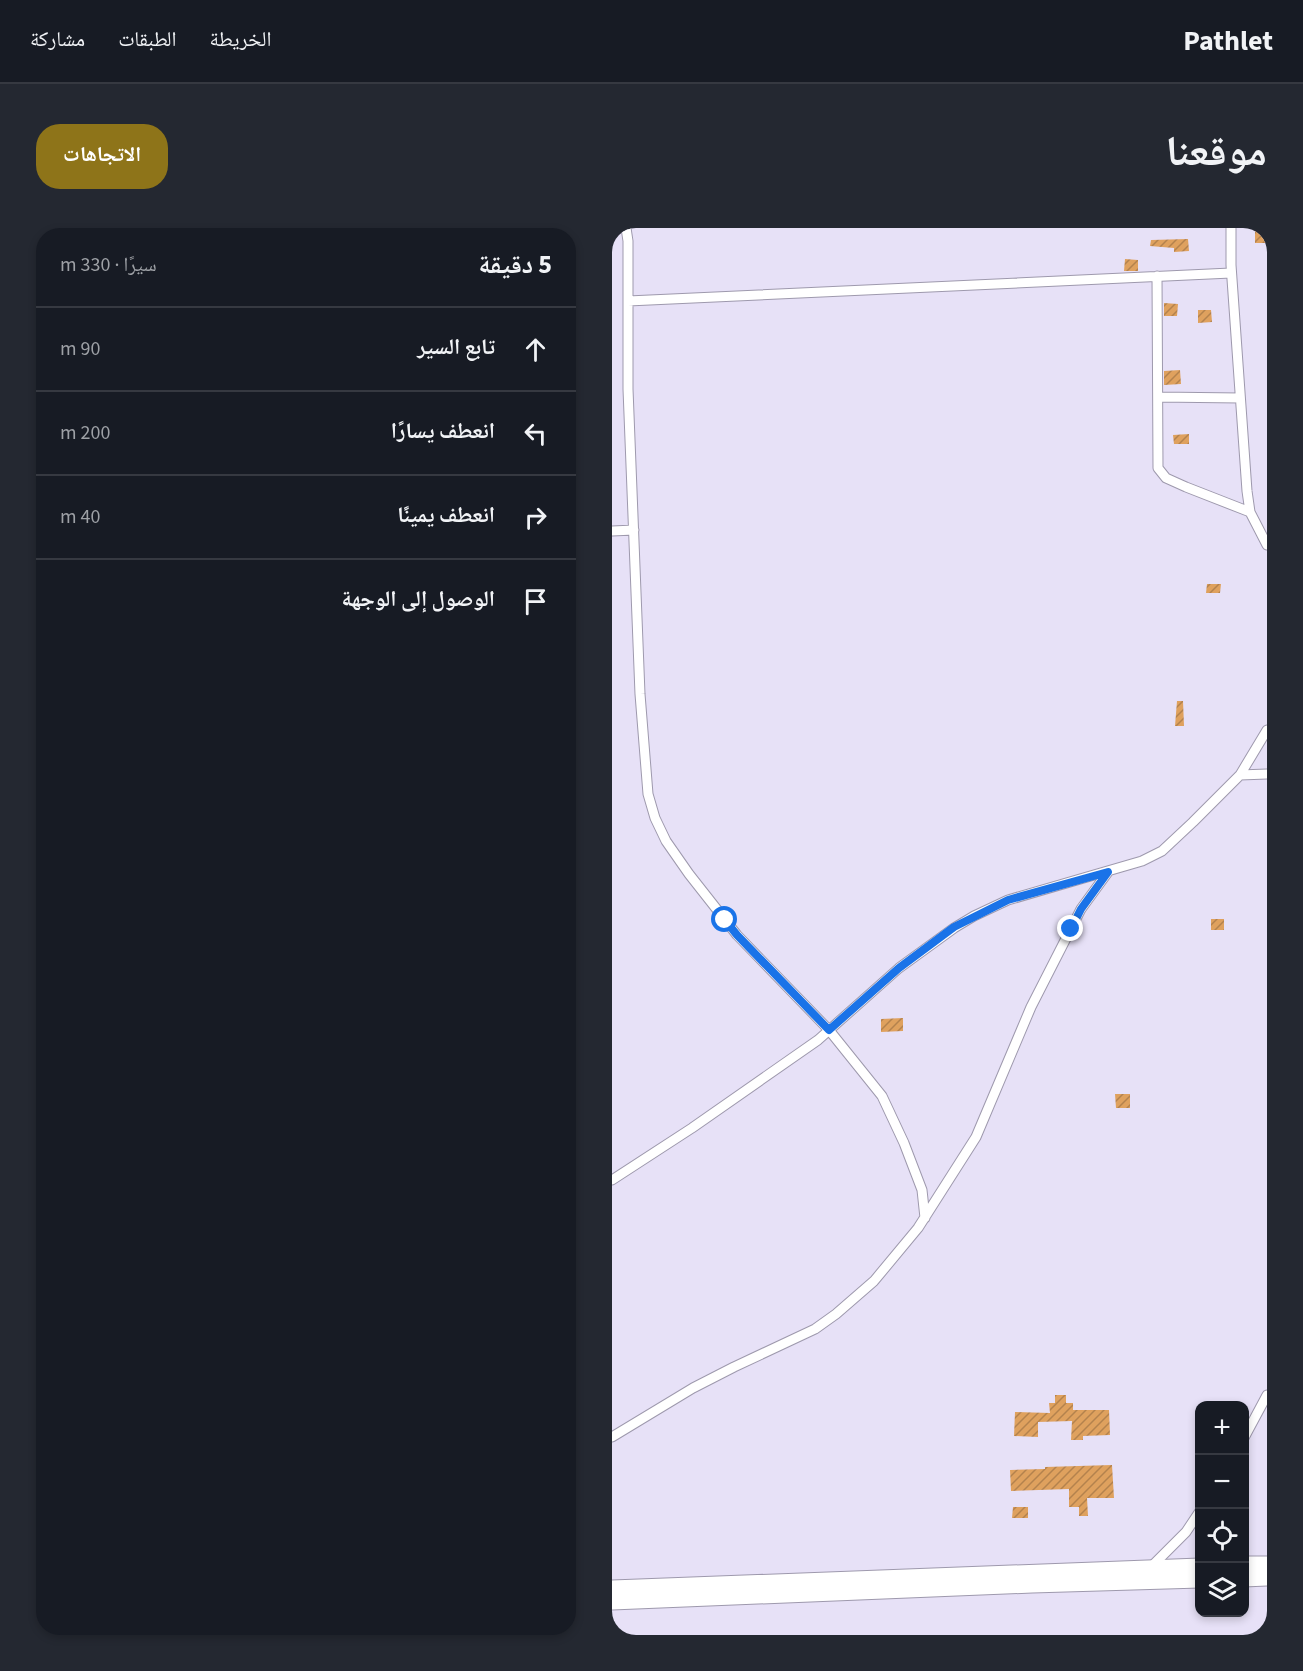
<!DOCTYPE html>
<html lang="ar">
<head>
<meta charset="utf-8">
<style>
  :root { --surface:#171b24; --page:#242831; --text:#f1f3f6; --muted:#9ea1a6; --line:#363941; --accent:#8e7419 }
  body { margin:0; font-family:"Source Sans 3","Noto Naskh Arabic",sans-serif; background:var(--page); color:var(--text); direction:rtl }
  .controls { position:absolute; right:18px; bottom:18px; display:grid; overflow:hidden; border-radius:12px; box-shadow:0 3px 9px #0003 }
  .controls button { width:54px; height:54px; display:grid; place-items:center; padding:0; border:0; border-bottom:2px solid var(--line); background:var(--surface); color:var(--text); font:30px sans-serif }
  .stop { position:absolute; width:18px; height:18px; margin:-14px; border:4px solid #1a73e8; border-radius:50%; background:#fff }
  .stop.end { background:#1a73e8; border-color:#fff; box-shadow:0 2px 6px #0008 }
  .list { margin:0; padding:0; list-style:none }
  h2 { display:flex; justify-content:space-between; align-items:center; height:78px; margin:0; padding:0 24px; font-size:26px }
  h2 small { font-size:20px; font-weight:400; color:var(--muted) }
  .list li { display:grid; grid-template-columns:39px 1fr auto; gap:18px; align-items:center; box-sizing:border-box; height:84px; padding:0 24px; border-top:2px solid var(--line) }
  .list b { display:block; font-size:22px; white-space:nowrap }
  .list em { font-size:20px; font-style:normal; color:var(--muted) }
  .icon { flex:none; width:33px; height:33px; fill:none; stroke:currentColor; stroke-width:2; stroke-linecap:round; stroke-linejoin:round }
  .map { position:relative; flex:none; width:655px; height:1407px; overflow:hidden; direction:ltr; border-radius:24px }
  header { display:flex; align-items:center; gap:36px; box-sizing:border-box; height:84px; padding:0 30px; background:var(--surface); border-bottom:2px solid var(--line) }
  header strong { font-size:28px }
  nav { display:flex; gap:33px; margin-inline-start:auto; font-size:21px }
  .intro { display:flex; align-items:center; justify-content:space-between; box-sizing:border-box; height:144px; padding:0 36px }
  h1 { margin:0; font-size:42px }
  .button { padding:15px 27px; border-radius:24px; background:var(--accent); color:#fff; font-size:21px; font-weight:700 }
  main { display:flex; gap:36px; padding:0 36px }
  aside { flex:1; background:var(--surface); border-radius:24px; box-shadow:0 3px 9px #0003 }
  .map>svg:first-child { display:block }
  .building { fill:url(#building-hatch) }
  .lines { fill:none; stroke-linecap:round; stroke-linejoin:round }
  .minor-casing { stroke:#9e99ad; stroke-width:11 }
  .trunk-casing { stroke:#9e99ad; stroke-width:17 }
  .minor { stroke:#fff; stroke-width:9 }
  .trunk { stroke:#fff; stroke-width:15 }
  .route { stroke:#1a73e8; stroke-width:8 }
</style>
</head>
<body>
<header>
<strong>Pathlet</strong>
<nav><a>الخريطة</a><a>الطبقات</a><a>مشاركة</a></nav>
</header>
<div class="intro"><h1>موقعنا</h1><a class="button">الاتجاهات</a></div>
<main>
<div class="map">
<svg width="655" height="1407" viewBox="0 0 655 1407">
  <defs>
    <pattern id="building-hatch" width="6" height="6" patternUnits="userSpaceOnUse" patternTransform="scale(1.5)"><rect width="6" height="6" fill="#dfa15e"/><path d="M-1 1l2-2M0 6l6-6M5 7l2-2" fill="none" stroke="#b4824d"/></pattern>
  </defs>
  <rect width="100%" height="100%" fill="#e7e1f7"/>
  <path class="building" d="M655,2v13h-12v-12z
    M576,11l1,12 -15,1v-4l-24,-2 1,-6z
    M513,31l13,1v11h-14z
    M552,75l14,1 -1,12h-13z
    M586,82h13l1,12 -14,1z
    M568,142l1,14 -17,1v-14z
    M577,206v10h-15l-1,-9z
    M595,356h14l-1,9h-14z
    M565,473h6l1,25h-9z
    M599,691h13v11h-13z
    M291,790v13l-22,1v-13z
    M503,866h15v14h-14z
    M443,1167h11v8h7v7h36l1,25 -27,1v4h-12l1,-19 -34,1v15l-24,-1 1,-24 35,1 -1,-10h6z
    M500,1237l2,33h-27l1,18h-9v-9h-10v-18l-58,2 -1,-21 35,-1v-2z
    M401,1279h15v11h-16z"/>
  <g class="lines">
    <g class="minor-casing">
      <path id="minor" d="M14,0l2,13v148l12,305 8,100 7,24 11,23 23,33 48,61 92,95 53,66 22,47 18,47 3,28
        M619,0v37l16,226 3,21 17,33
        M545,48l1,192 8,10 20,9 64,25
        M16,73l603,-28
        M546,169l82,1
        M0,303l22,-1
        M628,547l27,-1
        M0,952l80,-52 126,-88 81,-72 55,-40 20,-12 34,-16 134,-39 20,-10 31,-29 47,-47 27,-45
        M0,1209l81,-49 41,-21 81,-38 21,-15 38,-33 44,-53 58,-91 55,-130 50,-98 27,-37
        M632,1210l23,-43
        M538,1340l36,-36 14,-21"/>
    </g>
    <g class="trunk-casing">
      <path id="trunk" d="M632,1336h23
        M632,1351l23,-1
        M0,1360l588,-22
        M0,1374l420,-17 168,-5"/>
    </g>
    <use href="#minor" class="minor"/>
    <use href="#trunk" class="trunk"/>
  </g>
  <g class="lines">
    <path class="route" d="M113,692l12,15 92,95 70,-62 55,-41 54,-27 100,-28 -27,37 -10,20"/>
  </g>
</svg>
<div class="controls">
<button>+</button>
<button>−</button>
<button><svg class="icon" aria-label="locate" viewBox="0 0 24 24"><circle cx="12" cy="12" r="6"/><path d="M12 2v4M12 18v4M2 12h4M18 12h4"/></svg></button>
<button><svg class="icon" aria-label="layers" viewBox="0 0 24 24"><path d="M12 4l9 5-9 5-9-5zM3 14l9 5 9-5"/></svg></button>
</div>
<div class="stop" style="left:113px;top:692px"></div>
<div class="stop end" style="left:459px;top:701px"></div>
</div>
<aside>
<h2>5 دقيقة<small>سيرًا · 330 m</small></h2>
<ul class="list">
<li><svg class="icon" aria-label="ahead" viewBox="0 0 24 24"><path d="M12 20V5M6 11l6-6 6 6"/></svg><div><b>تابع السير</b></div><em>90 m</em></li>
<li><svg class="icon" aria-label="left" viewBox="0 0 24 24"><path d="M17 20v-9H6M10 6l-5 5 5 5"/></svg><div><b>انعطف يسارًا</b></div><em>200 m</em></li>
<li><svg class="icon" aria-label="right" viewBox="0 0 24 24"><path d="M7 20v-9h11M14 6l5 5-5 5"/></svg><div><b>انعطف يمينًا</b></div><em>40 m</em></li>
<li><svg class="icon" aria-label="arrive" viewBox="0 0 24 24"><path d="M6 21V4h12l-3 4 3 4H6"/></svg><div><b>الوصول إلى الوجهة</b></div></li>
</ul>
</aside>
</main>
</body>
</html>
